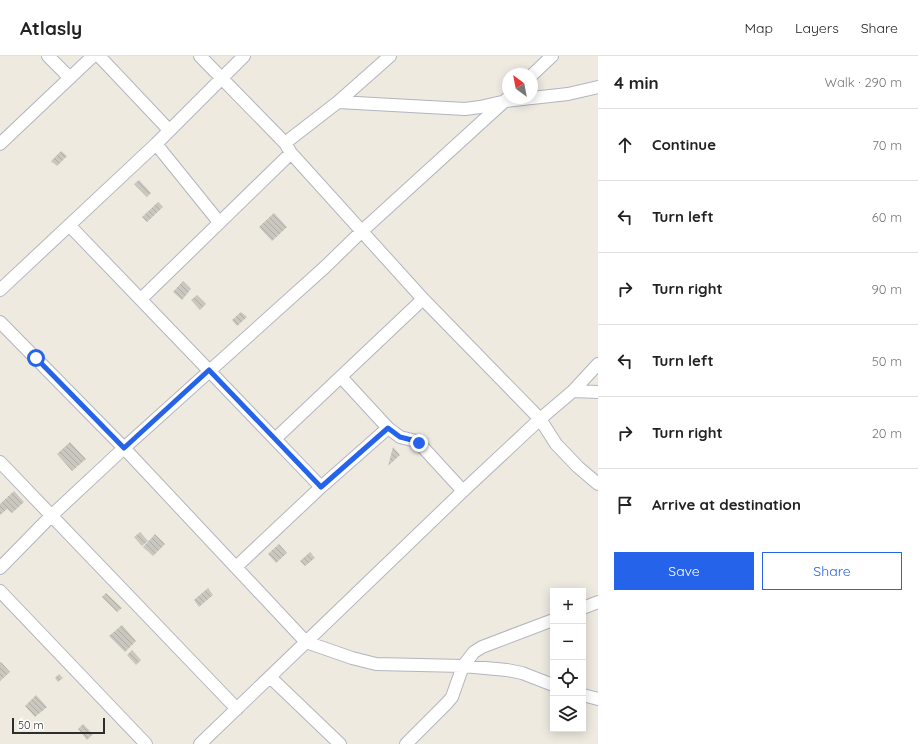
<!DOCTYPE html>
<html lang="en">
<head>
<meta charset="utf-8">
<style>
  :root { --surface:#fff; --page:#f6f6f6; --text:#222; --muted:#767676; --line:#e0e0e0; --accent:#2563eb }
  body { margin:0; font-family:Quicksand,sans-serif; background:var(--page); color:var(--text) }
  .controls { position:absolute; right:12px; bottom:12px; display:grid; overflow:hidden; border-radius:0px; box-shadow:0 2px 10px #0003 }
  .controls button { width:36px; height:36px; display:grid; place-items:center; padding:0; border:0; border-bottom:1px solid var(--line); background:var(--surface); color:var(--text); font:20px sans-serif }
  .compass { position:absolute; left:502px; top:12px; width:36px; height:36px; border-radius:50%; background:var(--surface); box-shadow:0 2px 10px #0003; rotate:328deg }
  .scale { position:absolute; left:12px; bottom:10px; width:93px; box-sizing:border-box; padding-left:4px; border:2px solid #2d2d2d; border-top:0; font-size:11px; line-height:14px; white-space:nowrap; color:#2d2d2d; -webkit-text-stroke:3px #fff; paint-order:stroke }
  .stop { position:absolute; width:12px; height:12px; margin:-9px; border:3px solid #2563eb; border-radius:50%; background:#fff }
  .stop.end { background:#2563eb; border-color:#fff; box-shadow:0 1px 4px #0008 }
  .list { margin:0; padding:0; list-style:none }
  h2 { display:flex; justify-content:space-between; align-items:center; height:52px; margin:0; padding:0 16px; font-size:17px }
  h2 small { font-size:13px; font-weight:400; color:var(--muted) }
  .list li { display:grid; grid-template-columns:26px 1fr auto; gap:12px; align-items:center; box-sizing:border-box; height:72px; padding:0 16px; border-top:1px solid var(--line) }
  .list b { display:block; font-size:15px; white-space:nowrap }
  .list em { font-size:13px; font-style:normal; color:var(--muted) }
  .actions { display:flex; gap:8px; padding:12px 16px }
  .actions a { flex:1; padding:9px 0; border:1px solid var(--accent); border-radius:0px; text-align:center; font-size:14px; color:var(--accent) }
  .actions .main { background:var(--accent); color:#fff }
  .icon { flex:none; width:22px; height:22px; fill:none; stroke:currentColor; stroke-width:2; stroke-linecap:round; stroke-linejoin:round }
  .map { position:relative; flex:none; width:598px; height:688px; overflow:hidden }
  header { display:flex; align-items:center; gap:24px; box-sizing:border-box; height:56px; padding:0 20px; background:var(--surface); border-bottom:1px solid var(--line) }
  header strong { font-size:19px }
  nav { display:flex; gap:22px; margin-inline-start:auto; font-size:14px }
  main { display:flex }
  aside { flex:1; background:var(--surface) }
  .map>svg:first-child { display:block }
  .building { fill:url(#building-back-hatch) }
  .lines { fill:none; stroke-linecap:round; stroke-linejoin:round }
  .minor-casing { stroke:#b3b4c0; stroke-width:14 }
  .minor { stroke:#fff; stroke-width:12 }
  .route { stroke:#2563eb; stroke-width:5 }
</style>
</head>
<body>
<header>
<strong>Atlasly</strong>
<nav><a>Map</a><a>Layers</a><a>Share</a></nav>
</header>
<main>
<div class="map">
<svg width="598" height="688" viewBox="0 0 598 688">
  <defs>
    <pattern id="building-back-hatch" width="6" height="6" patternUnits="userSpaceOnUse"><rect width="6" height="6" fill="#cac8be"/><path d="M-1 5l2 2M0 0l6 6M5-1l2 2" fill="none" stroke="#aeaca4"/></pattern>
  </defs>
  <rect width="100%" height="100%" fill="#eeeae0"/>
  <path class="building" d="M61,95l6,5 -10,10 -6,-5z
    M139,124l12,13 -4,4 -13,-13z
    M158,146l5,5 -16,15 -5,-5z
    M274,157l13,14 -15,14 -13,-14z
    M183,225l8,8 -9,11 -9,-8z
    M197,239l9,9 -6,6 -9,-10z
    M241,256l6,5 -10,9 -5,-6z
    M70,386l16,17 -14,12 -15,-17z
    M393,391l7,8 -12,11z
    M14,435l10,11 -12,11 -5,-4 -7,6v-11z
    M140,476l8,9 -6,5 -8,-9z
    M155,478l10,10 -12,12 -10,-9z
    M279,488l8,9 -11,10 -8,-9z
    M310,496l5,6 -10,8 -5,-5z
    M208,532l5,7 -14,12 -5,-7z
    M106,537l16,15 -5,4 -15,-15z
    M122,569l14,16 -11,11 -16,-16z
    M132,594l9,10 -5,5 -9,-10z
    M1,606l9,10 -10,9v-18z
    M59,618l4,4 -5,4 -3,-4z
    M36,639l11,12 -12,10 -10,-11z
    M83,668l10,10 -6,6 -9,-11z"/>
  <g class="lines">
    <g class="minor-casing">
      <path id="minor" d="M48,0l22,22
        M99,0l70,74
        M200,0l85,87 6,10 132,146 117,120 16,25 22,23 20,17
        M532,19l20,-19
        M532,42l36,-4 30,-7
        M338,46l127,7 15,-2 26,-6 25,-3
        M285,87l53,-41 52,-46
        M0,88l93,-88
        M156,88l63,78
        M69,169l252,262
        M0,234l156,-146 88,-88
        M141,243l150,-146
        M0,266l124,126 201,-181 37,-36 146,-133
        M341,321l47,51 12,9 16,4 3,2 44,48
        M573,335l25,1
        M275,383l148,-140
        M0,406l237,247
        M236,511l85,-80 67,-59
        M0,512l51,-52 73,-68 182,194 46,16 24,6 87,2 44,4 15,3 31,12
        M0,535l146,153
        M583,552l15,-6
        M270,621l70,67
        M583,639l15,4
        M200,688l263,-253 77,-72 33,-28 25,-27
        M406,688l41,-41 5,-6 11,-31 11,-14 8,-5 71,-27"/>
    </g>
    <use href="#minor" class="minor"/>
  </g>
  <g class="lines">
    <path class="route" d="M36,302l88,90 85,-78 112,117 67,-59 12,9 16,4 3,2"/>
  </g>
</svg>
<div class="controls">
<button>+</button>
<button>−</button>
<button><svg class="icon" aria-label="locate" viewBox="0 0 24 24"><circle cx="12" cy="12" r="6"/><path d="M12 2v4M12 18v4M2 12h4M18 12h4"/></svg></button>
<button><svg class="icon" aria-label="layers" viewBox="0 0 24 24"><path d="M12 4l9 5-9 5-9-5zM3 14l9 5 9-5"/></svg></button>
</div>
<svg class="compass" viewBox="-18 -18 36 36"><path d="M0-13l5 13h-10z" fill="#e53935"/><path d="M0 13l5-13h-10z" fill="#767676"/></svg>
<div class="scale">50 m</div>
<div class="stop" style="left:36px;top:302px"></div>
<div class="stop end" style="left:419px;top:387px"></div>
</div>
<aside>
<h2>4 min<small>Walk · 290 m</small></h2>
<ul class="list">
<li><svg class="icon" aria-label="ahead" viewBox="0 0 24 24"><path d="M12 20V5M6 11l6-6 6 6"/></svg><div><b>Continue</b></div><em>70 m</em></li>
<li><svg class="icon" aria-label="left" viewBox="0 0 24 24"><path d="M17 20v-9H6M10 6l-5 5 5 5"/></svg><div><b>Turn left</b></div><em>60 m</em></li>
<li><svg class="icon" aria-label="right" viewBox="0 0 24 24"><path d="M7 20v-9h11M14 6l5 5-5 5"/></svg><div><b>Turn right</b></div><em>90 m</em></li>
<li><svg class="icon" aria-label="left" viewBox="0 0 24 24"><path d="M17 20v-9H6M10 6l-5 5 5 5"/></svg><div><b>Turn left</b></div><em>50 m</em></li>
<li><svg class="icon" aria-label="right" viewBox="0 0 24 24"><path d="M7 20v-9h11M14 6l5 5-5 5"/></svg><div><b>Turn right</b></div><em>20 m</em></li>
<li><svg class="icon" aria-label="arrive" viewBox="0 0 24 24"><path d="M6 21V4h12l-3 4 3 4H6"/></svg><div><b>Arrive at destination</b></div></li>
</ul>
<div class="actions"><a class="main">Save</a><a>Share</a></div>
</aside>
</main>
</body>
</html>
